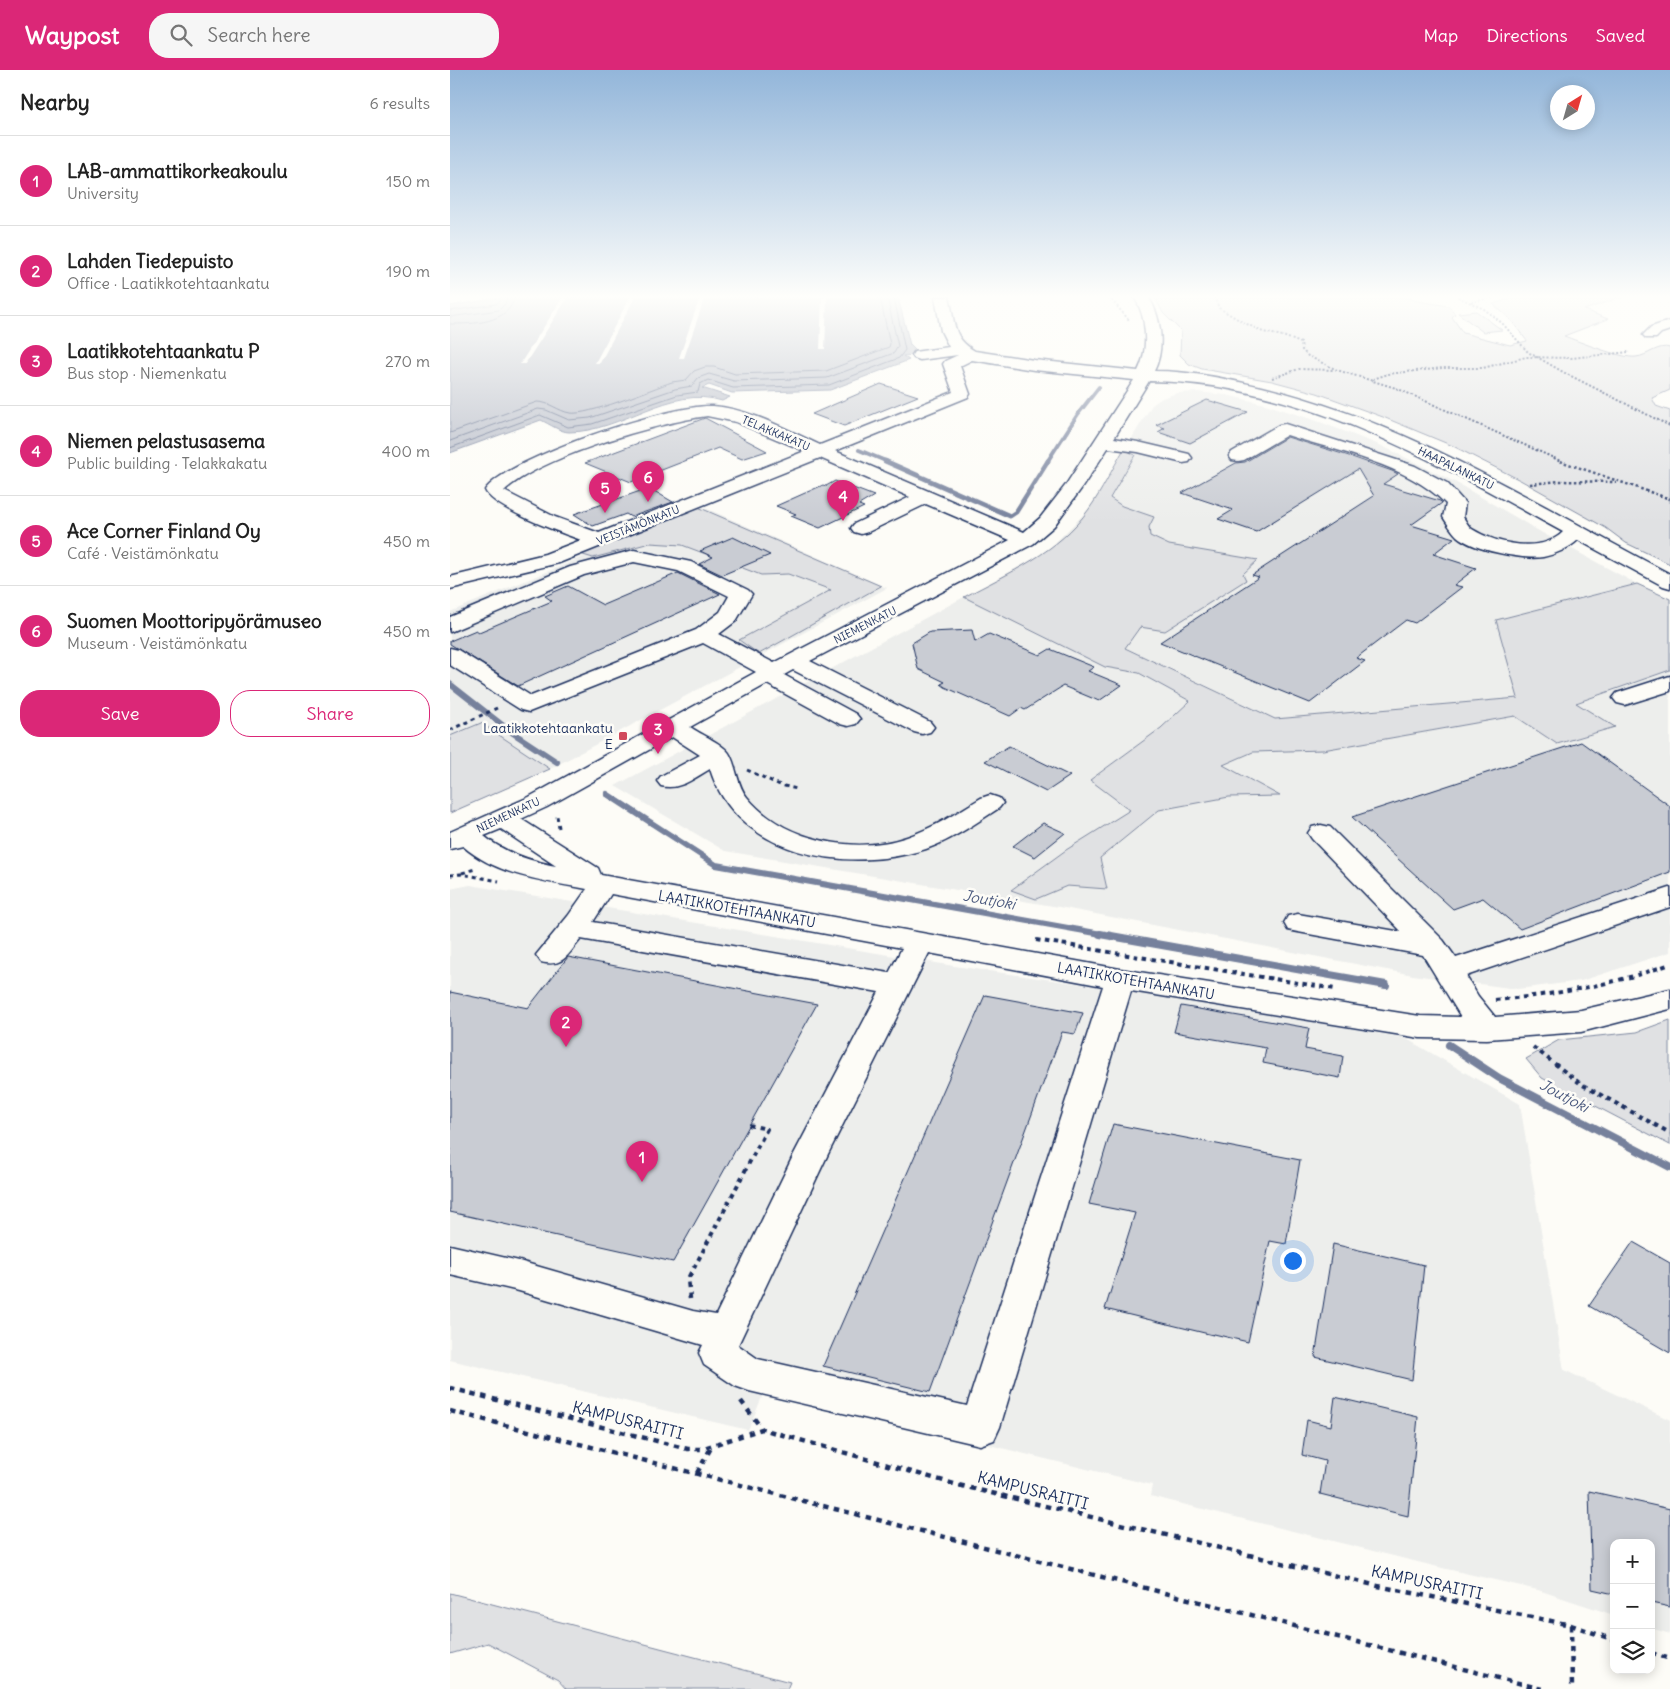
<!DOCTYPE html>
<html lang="en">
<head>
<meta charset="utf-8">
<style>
  :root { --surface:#fff; --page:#f6f6f6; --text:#222; --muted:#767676; --line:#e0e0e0; --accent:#db2777 }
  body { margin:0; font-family:Delius,sans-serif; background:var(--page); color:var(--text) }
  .controls { position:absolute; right:15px; bottom:15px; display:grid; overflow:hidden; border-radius:10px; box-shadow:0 2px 12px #0003 }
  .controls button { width:45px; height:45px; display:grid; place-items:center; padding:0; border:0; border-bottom:1px solid var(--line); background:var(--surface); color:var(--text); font:25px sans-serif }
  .compass { position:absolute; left:1100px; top:15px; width:45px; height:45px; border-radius:50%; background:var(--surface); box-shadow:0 2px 12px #0003; rotate:37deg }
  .you { position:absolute; left:842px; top:1190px; width:18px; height:18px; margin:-12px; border:4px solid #fff; border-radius:50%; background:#1a73e8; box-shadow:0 0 0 8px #1a73e833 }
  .badge { display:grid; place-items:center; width:32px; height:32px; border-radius:50%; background:var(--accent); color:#fff; font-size:16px; font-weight:700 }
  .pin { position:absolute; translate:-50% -41px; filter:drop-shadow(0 1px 2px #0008) }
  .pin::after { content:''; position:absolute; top:26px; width:18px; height:15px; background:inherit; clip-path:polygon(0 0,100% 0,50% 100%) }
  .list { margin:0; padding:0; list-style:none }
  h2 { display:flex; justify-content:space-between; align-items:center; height:65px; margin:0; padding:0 20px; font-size:21px }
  h2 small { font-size:16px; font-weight:400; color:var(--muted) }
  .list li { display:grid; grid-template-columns:32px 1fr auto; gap:15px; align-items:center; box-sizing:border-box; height:90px; padding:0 20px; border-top:1px solid var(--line) }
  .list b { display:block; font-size:19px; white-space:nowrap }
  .list p { margin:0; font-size:16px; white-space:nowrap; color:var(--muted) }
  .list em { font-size:16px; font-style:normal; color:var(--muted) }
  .actions { display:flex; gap:10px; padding:15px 20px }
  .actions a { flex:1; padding:11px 0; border:1px solid var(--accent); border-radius:20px; text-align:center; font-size:18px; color:var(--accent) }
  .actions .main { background:var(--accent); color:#fff }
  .icon { flex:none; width:28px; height:28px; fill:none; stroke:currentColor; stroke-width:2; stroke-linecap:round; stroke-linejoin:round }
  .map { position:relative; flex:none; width:1220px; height:1619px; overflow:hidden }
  header { display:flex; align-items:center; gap:30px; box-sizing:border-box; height:70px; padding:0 25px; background:var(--accent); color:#fff }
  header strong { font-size:24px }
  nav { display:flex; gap:28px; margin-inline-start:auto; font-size:18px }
  .search { width:350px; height:45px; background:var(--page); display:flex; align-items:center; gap:12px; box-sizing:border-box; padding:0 18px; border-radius:20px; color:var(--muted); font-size:19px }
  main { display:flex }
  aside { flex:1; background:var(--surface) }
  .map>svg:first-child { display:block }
  .built { fill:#edeeec }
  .green { fill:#e0e1e3; stroke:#7e88a0 }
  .water { fill:#b3b8c5; stroke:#76819c }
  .pier { fill:#fdfcf7 }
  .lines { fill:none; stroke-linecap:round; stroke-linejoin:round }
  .shore { stroke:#586687; stroke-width:1 }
  .stream-far3 { stroke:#76819c; stroke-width:4 }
  .stream-far2 { stroke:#76819c; stroke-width:5 }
  .stream-far1 { stroke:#76819c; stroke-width:6 }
  .stream { stroke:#76819c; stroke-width:8 }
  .building { fill:#c9ccd3; stroke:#1b2f5e }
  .minor-casing { stroke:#1b2f5e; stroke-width:3 }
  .path-far4 { stroke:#1b2f5e; stroke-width:2; stroke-dasharray:2 2; stroke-linecap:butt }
  .path-far3 { stroke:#1b2f5e; stroke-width:2.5; stroke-dasharray:2.5 2.5; stroke-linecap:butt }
  .path-far2 { stroke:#1b2f5e; stroke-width:3; stroke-dasharray:4 4; stroke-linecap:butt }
  .path-far1 { stroke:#1b2f5e; stroke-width:4; stroke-dasharray:4.5 4.5; stroke-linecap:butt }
  .path { stroke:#1b2f5e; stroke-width:4.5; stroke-dasharray:5.5 5.5; stroke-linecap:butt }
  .minor { fill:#fdfcf7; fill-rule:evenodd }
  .poi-dot { fill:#d1495b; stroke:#fdfcf7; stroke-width:2 }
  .labels { text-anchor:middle; stroke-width:5; stroke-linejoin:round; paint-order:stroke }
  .far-street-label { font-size:11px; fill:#1b2f5e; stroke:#fdfcf7 }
  .poi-label { font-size:14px; fill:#1b2f5e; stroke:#fdfcf7; text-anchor:end }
  .street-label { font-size:14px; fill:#1b2f5e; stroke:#fdfcf7 }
  .water-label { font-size:15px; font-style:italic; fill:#49587d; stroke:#fdfcf7 }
  .near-street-label { font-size:16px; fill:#1b2f5e; stroke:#fdfcf7 }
</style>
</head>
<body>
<header>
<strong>Waypost</strong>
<div class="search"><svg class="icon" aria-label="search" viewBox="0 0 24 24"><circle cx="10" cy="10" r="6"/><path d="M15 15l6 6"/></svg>Search here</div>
<nav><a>Map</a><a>Directions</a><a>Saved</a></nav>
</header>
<main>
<aside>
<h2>Nearby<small>6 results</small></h2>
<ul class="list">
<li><span class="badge">1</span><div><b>LAB-ammattikorkeakoulu</b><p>University</p></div><em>150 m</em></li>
<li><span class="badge">2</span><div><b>Lahden Tiedepuisto</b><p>Office · Laatikkotehtaankatu</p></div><em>190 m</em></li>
<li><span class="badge">3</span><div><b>Laatikkotehtaankatu P</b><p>Bus stop · Niemenkatu</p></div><em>270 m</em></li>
<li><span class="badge">4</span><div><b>Niemen pelastusasema</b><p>Public building · Telakkakatu</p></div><em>400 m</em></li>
<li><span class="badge">5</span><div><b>Ace Corner Finland Oy</b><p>Café · Veistämönkatu</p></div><em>450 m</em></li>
<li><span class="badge">6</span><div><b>Suomen Moottoripyörämuseo</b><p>Museum · Veistämönkatu</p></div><em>450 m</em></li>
</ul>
<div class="actions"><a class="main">Save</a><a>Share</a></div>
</aside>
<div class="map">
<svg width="1220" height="1619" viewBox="0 0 1220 1619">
  <rect width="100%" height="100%" fill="#fdfcf7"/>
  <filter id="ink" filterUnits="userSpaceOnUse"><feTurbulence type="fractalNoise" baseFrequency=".02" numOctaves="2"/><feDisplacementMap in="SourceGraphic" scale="10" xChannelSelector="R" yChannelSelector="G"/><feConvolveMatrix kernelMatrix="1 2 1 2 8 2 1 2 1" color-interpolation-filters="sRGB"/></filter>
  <g filter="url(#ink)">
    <path class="built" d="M747,322l29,3 39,9 55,18 62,24 73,36 91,53 91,49 -141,36 23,78 -244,21 -99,-48 -190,-86 60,-33 42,-42 64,-105 10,-7 15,-5z
      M253,437l184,81 -337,181 -100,44v-201z
      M514,527l175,76 51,28 -29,27 -2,82 64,-45 30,-13 70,-2 192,-34 42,28 57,-16 -39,-24 95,-34v282l-89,29 -64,8 -104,-14 -354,-68 -334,-56 -110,-65z
      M20,815l484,81 233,33 218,39 115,66 44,266 106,50v214l-19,-6v-85h-37v72l-76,-25 -100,-23 -288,-71 2,-11 -387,-95 -17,40 -298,-70v-471z"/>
    <path class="green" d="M705,227h248l15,4 31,5 6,8 -3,3 11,16 47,12 17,-4 -17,-22 -17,-15 24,-7h104l-37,13 24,9 -44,17c14,5 58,23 72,21 12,-1 22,-13 34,-9v42l-18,8 4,8 14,5v153l-44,-21 -20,-15 -84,-47 -69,-35 -70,-29 -66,-24 -45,-12 -70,-12 -13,-5 -9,-9 1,-24 -18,-18z
      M1026,241l26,19 -19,2 -25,-19z
      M674,379l11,6 -25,43 12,8 32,11 -5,10 1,9 19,9 89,15 -15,14 3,6 -81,51 -25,-4 -15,21 150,71 243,-21 -22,-78 141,-36 33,15v71l-94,33 39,24 -58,17 -42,-28 -192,34 -70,2 -30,13 57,31 -51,1 -70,13 -59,48 7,31 -40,-3 -31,13 -25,-9 55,-40 64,-40 -40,-30 71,-52 29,-27 -51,-28 -34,-6 -141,-70c45,-24 95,-45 125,-88 13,-18 23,-40 35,-60z
      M248,437l183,79 -122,68 -20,-14 92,-50 -43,-16 -27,1 -79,-30 -32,-2 -57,15 -13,-4z
      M31,653l69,46 -100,44v-77z
      M1220,950v125l-128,-67 -16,-19 33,-19 78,-8z
      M0,1523l340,89 -3,7h-221l-8,-9 -70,-37 -38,11z"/>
    <path class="water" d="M54,227h394l12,48 10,10 -17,1 6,4 -79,30 -98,3 -23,-8 -7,3 28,9 -8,4c-52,-17 -100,31 -153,31 -8,0 -20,-8 -28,-12l-91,33v-147z"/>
    <path class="pier" d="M113,227h5l-43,67h-5z
      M180,227h5l-35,66h-5z
      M250,227h5l-21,61h-5z
      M372,227h5l-2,52h-5z"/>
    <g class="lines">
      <path class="shore" d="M0,241l46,-7 4,-3 1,-4
        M0,247l49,-7 6,-6 2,-7
        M0,254c23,0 58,0 65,-27
        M0,363l87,-31c13,0 21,9 33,11 18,3 81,-24 102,-31l14,-2 8,-9 11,-4h9l21,7 91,-3 63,-24 1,-3 -10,-47
        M0,371l88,-32 8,1 23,10 21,-2 85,-29 17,-3 6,-8 11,-4 25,7 93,-3 67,-25 4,-7 -11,-49
        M0,378l90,-33 28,12 24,-3 85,-29 21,-3 2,-8 8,-4 25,8 96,-3 70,-27 6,-8 -11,-53"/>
      <path class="stream-far3" d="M409,380l29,12
        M597,392l31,-48 21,-27"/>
      <path class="stream-far2" d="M435,391l125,55 6,-4 32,-51"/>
      <path class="stream-far1" d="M0,614l60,47 47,31
        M157,724l109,71 391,70"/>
      <path class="stream" d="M650,864l286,51
        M999,975l50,33 171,89"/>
    </g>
    <path class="building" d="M431,314l37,12 -74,30 -32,-12z
      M757,330l41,12 -58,31 -32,-11 7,-4 -9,-3z
      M255,348l62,33 -25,8 -24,-11 -87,34 -46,-19z
      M837,367l62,19 43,15 6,3 -15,10 57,17 2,2 -31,22 43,13 -21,16 43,14 -22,17 8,2 -47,36 -9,-3 -50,38 9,3 -55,42 -150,-61 99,-65 -7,-2 122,-79 -16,-27 -102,63 -38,-13 15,-9 -51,-17 54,-30 9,-1z
      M385,411l39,15 -15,9 5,2 -44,21 -29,-12 5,-2 -20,-8 47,-21 3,1z
      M199,418l24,14 -42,15 -5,-3 -33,12 -19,-12z
      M283,467l37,18 -48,20 -23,-11 14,-7 -13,-6z
      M228,503l42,21 -202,92 -68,-42v-3l26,-11 3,2 73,-31 -7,-5 23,-10 35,19z
      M522,560l3,12 14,-8 51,21 10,-6 44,18 -6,4 34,14 -23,16 -36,-15 -38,24 -4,-2 -11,8 -65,-29 -4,-3 4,-2 -27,-13 -6,-26 18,-11z
      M1131,672l89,64v66l-150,57 -37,-31 -30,11 -101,-92z
      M559,676l61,30 -24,16 -61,-31z
      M593,753l22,10 -30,24 -22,-11z
      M118,887l249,47 -144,258 -223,-50v-220l78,16z
      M535,925l98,18 -8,21 -13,-2 -132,360 -107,-26z
      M731,936l128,22 -4,21 38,7 -3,22 -77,-15 3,-15 -92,-16z
      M663,1054l187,36 -14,84 -16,-3 -22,101 -34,-8 -1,1 -108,-26 30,-96 -46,-9z
      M1183,1172l37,21v90l-81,-47z
      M883,1174l91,21 -12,115 -97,-23z
      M885,1327l83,20 -10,99 -88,-22 5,-33 -23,-6 5,-35 24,6z
      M1139,1421l81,18v98l-19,-4v-60h-37v51l-22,-5z"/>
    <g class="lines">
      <g class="minor-casing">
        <path id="minor" d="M485,227h14c6,22 2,41 26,54l59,9 104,11c11,-21 9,-55 -4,-74h14c14,19 17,53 6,74 37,0 73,8 108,16 147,35 275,118 408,187v14l-7,-2 -85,-46c-8,8 -24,15 -35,17 -21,3 -70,-7 -86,-21 -5,-5 -10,-13 -14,-19l3,-13c-39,-40 -107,-52 -159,-69l-43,25 -6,1 -6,-1 -3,-4 3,-4 47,-27 6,-1 130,42 32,17 18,20 -2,14c3,4 5,9 9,12 24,15 69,25 91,3 -127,-70 -264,-150 -414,-151l-35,57 24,4 51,12 3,4 -3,4 -6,1 -45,-11 -30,-4 -27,41 -27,37 -21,18 -223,117 120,61 4,5 -4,5 -8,2 -8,-2 -121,-62 -9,5 72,39 4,5 -4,5 -8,2 -8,-2 -73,-40 -77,43c10,7 36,18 40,28 7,13 7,30 17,42 36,44 108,58 160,40 27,-9 51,-25 74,-39l9,-3 9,3 4,5 -4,5c-23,15 -47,32 -73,41 -77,25 -189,8 -216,-80 -16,9 -31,22 -49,17l-4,-5 4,-5 39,-21 -28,-18 -125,70 -26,12 77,49 3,7 519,94 300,47 41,1 -38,-62 -125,-23 -10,-2 -4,-7 4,-7 10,-2 104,18 -90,-93 -4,-6 4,-6 9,-2 9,2 113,113 13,18 214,-70v19l-204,69 12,20 17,21 86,-7 89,-21v20l-89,23 -94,7 -67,-1 -289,-47 -131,436 -6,13 -14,5 -231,-54 -14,-5 -31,-21 -5,-12 4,-8 -184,-54 -69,-16v-30l69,16 174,50 23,4 78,-161 85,-162 -298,-53c-13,15 -18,29 -40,23l-5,-7 32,-39 19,-27c-43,-8 -91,-14 -124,-43l-13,3v-17l79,-35 227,-125 -53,-29 -174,69 -8,-2 -71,-45v-17l8,2 73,46 165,-66 24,-18 9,-16 -51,-25 -44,-9 -50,13 -134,57v-15l120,-50 64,-17 57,12 57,28 4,4 -16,27 -17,13 55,29 236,-123 -84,-36 -58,28 -7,2 -7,-2 -3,-4 3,-4 56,-27 -90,-39 -261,105 -109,26v-12l95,-23 36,-14c-20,-7 -89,-32 -96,-50 22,-32 188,-87 228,-84 37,3 74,24 107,39l133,-53 -10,-28 2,-3 13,-6 -38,5 -6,-2 -2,-3 2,-3 35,-5 -8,-16zM522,290l62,10 100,10 -69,106 -25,32 -16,14 -189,-81 133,-54 2,-3 -10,-28zM257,346l29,6 69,29 -206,82 -44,-16 -51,-26c36,-34 153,-68 203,-75zM51,759l55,37c-25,-5 -52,-13 -72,-30zM161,824l291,54 -13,25 -296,-51zM479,883l174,33 -136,420 -209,-47 -20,-14 90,-191z
          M1220,251v9l-9,3 -5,5h-10l-3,-3 8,-8z
          M1220,606v15l-45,14 -8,-2 -4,-5 4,-5z"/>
      </g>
      <path class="path-far4" d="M659,227l21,24
        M764,227l5,11 22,13 22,11 20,4 18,7 1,7 6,6 29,14 59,18 167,74
        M1008,227l26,12 18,14 26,29 37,21 105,53
        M1218,227h2
        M1021,232l24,-5
        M822,308l27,-9 35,1
        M923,309l15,-5 55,-6h40l43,-11 45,1 58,-6"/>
      <path class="path-far3" d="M1110,391l110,38
        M1080,414l29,-3 57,1"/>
      <path class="path-far2" d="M0,660l47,-22
        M297,700l33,15 17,4
        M109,758l-2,-12 3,-2
        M12,803l13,-4
        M0,805l11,-1 38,7"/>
      <path class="path-far1" d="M586,870l299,49
        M1045,930c60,-5 118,-15 175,-36
        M1083,977l48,37 89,49
        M244,1198l73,-139 -18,-4"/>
      <path class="path" d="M240,1229l-2,-20 6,-12
        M0,1318l238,61h13l61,-20 192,55 424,102 193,39 43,15
        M291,1331l21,28
        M0,1341l1092,278
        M247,1403l15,-27
        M1121,1555l1,64
        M1201,1583l19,6"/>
      <use href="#minor" class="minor"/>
    </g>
  </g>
  <linearGradient id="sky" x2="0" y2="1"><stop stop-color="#93b6da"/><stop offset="0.5" stop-color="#fefefb"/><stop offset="1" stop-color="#fefefb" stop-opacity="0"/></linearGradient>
  <rect width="1220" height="453" fill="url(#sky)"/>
  <rect class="poi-dot" x="168" y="661" width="10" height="10" rx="2.5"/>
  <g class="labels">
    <g class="far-street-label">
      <text transform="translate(326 363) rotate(23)" y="4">TELAKKAKATU</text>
      <text transform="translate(1006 398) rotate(26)" y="4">HAAPALANKATU</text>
      <text transform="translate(188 455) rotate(-22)" y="4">VEISTÄMÖNKATU</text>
      <text transform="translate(415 555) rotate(-27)" y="4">NIEMENKATU</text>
      <text transform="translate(58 745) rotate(-25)" y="4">NIEMENKATU</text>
    </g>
    <g class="poi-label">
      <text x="163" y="663">Laatikkotehtaankatu<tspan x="163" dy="16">E</tspan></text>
    </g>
    <g class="street-label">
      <text transform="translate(287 839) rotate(10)" y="5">LAATIKKOTEHTAANKATU</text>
      <text transform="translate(686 911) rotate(10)" y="5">LAATIKKOTEHTAANKATU</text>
    </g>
    <g class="water-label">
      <text transform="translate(539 830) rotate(10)" y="5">Joutjoki</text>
      <text transform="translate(1114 1026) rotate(28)" y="5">Joutjoki</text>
    </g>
    <g class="near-street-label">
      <text transform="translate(178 1350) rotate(14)" y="6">KAMPUSRAITTI</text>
      <text transform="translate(583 1420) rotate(14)" y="6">KAMPUSRAITTI</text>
      <text transform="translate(977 1512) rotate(12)" y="6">KAMPUSRAITTI</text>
    </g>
  </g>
</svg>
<div class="controls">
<button>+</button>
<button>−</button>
<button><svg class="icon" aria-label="layers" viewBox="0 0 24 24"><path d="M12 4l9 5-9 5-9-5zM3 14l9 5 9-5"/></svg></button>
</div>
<svg class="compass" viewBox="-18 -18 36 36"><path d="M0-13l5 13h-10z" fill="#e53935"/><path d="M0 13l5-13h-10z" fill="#767676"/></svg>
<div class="you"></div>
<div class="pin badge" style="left:192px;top:1112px">1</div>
<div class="pin badge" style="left:116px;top:977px">2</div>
<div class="pin badge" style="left:208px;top:684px">3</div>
<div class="pin badge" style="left:393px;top:451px">4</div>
<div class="pin badge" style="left:155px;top:443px">5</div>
<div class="pin badge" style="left:198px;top:432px">6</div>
</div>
</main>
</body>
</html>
